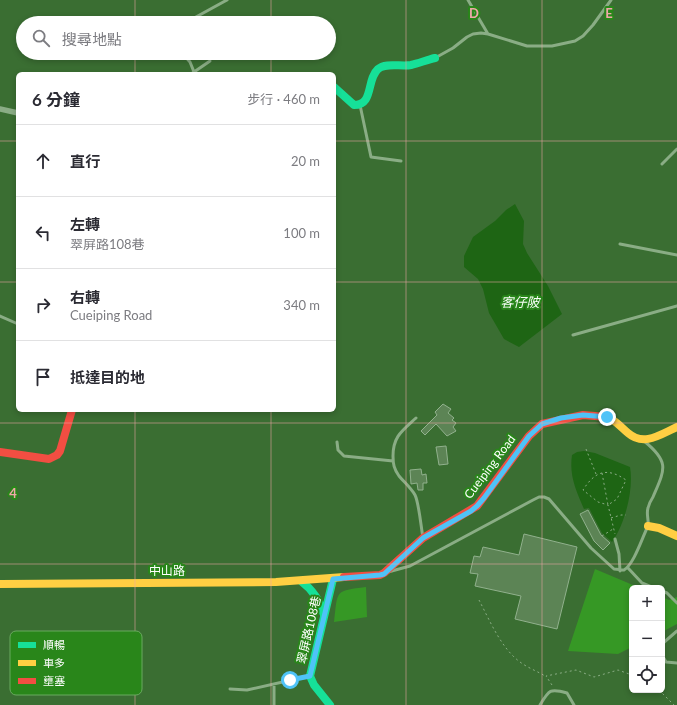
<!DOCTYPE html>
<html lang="zh-TW">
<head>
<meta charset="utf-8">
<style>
  :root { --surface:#fff; --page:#f7f7f7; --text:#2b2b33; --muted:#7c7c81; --line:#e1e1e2 }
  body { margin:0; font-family:Lato,"Noto Sans TC",sans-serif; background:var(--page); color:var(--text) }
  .controls { position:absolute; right:12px; bottom:12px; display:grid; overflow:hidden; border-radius:6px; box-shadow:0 2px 6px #0003 }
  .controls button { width:36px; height:36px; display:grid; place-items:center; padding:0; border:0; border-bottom:1px solid var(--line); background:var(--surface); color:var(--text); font:20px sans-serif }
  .stop { position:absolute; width:12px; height:12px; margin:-9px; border:3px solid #4fc3f7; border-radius:50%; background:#fff }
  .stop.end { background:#4fc3f7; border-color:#fff; box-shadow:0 1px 4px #0008 }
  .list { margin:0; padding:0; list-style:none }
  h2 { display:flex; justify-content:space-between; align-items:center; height:52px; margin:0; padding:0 16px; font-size:17px }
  h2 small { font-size:13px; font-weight:400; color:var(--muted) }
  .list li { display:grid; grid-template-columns:26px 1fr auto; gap:12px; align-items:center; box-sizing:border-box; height:72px; padding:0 16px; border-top:1px solid var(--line) }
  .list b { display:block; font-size:15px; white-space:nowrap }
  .list p { margin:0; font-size:13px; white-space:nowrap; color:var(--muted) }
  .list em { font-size:13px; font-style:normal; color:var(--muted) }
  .icon { flex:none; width:22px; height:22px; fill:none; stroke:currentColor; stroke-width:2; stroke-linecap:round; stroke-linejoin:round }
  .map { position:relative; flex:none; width:677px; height:705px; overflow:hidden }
  .search { position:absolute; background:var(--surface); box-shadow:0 2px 6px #0003; left:16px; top:16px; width:320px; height:44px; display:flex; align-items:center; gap:10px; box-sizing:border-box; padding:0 14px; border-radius:22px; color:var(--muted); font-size:15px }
  .panel { position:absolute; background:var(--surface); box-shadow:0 2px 6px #0003; left:16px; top:72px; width:320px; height:340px; border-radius:6px }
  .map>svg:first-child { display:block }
  .green { fill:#369825 }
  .water { fill:#1e6514 }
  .building { fill:#5c8455; stroke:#91b18d }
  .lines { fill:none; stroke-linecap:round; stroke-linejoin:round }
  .path { stroke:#8aad85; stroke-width:1; stroke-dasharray:2 3; stroke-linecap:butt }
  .lane { stroke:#8aad85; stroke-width:3 }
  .street { stroke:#8aad85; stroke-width:5.5 }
  .fast { stroke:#16e098; stroke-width:8 }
  .slow { stroke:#ffcf43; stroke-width:8 }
  .jam { stroke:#f24e42; stroke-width:8 }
  .route { stroke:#4fc3f7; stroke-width:5 }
  .grid { fill:none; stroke:#efa9a9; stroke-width:1; stroke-opacity:0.55 }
  .labels { text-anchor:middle; stroke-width:4; stroke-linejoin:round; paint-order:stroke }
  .street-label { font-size:12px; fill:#fff; stroke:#29861a }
  .water-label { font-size:13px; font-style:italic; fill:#f8fef7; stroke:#29861a }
  .key { fill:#29861a; stroke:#69aa5f; stroke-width:1 }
  .key-label { font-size:11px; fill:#fff }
  .grid-label { font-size:13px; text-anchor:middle; font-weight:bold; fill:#efa9a9; stroke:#29861a; stroke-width:4; stroke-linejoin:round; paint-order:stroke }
</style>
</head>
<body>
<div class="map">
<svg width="677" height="705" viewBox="0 0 677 705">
  <rect width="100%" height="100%" fill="#3a6e32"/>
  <path class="green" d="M595,569l45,19h-8v59l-14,7 -50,-3z
    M366,587l1,30 -33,5c4,-32 0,-31 32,-35z
    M662,597l7,3 8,-3v27l-15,8z"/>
  <path class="water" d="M515,204l9,17 -1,23 4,9 21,33 14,28 -43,33 -15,-8 -15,-26 -6,-24 -5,-10 -14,-12v-11l9,-19 22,-16 11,-11z
    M584,451l11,2 35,14c4,22 -5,57 -18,75l-10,-9 -13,-25 -5,1c-8,-19 -15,-33 -12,-54l5,-3z"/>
  <path class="building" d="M443,404l8,5 -3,4 6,5 -2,2 4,3 -3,4 3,4 -9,5 -11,-12 -11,11 -4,-4 16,-16 -2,-3z
    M446,446l2,18 -9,1 -3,-18z
    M421,469l1,6 4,-1 1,9h-4v7h-5l-1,-7 -6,1 -1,-14z
    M588,510l13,25 9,8 -7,7 -9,-9 -14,-27z
    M524,534l53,13 -20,82 -42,-10 6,-23 -46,-10 3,-12 -8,-1 4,-17 6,1 3,-10 36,8z"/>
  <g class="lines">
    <path class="path" d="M586,449l10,25
      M602,473l6,32 9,-6 9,-19c-19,-13 -31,-9 -43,10l15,12 10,3 7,29
      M611,518l10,-3h5
      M602,536l11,-7
      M479,600c11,21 22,48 41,62 8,6 17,9 25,14
      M552,685l-6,-9 30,-6 18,7 24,-7 14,5
      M659,690l15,15"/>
    <path class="lane" d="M468,0l20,34
      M185,23l42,-23
      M182,53l8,9 4,10 -3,2
      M435,58l18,-10 14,-11 6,-3 8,-1 7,1 39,12h25l23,-5 8,-5 10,-11 18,-25
      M194,72l16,-11
      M360,105l11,52 30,4
      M662,164l15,-15
      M620,244l57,11
      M0,316l18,8
      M573,335l104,-29
      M416,418c-13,12 -23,18 -23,38 0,8 1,13 6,20 5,6 12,12 16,19 4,8 6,32 8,43
      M337,442l1,8 6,6 49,5
      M615,539l4,15 1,17
      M628,568l14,15 12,5
      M388,572l22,-6 123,-66 6,-3h5l5,2 42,49 23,21 10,1c10,-6 18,-32 24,-44 1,-6 -2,-12 0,-18 1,-4 3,-8 5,-11 12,-28 17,-35 -9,-56
      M662,591l5,2 10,10
      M662,644l15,-13
      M662,655l4,7 11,1
      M230,689l17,1 62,-14
      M274,705v-21
      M540,705c9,-15 10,-17 27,-12l7,12"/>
    <path class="street" d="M0,109l18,4"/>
    <path class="fast" d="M334,87l20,18c20,0 12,-25 24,-36 8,-7 23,-2 33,-4 8,-2 16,-5 24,-7
      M301,581c12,9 19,19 23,34
      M330,705l-16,-20 -4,-9 23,-97"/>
    <path class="slow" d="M611,419c7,4 11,9 17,14 16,14 33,1 49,-6
      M648,526l11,2 18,8
      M0,584l276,-2 68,-5"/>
    <path class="jam" d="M0,452l49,7 8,-4 3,-4 12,-41
      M344,577l36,-2 4,-2 39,-35 54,-32 52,-70 13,-12 41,-9 24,2 4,2"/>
  </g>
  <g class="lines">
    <path class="route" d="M290,680l20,-4 23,-97 47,-4 4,-1 39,-36 48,-27 6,-5 7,-8 45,-62 13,-12 19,-6 22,-3 24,2"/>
  </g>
  <path class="grid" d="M135,0v23M271,0v23M406,0v705M542,0v705M135,53v21M271,53v21M0,141h18M334,141h343M0,282h18M334,282h343M135,410v295M271,410v295M0,423h677M0,564h677"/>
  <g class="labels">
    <g class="street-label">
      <text transform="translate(490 467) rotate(-53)" y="4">Cueiping Road</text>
      <text x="167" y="575">中山路</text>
      <text transform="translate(309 630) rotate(-77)" y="4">翠屏路108巷</text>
    </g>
    <g class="water-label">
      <text x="520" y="307">客仔陂</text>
    </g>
  </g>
  <rect x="10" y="631" width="132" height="64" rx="6" class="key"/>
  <rect x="18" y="642" width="18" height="6" fill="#16e098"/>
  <rect x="18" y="660" width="18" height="6" fill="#ffcf43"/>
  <rect x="18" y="678" width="18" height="6" fill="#f24e42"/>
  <g class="key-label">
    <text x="43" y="649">順暢</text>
    <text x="43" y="667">車多</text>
    <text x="43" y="685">壅塞</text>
  </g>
  <g class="grid-label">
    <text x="474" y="18">D</text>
    <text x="609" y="18">E</text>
    <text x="13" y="498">4</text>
  </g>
</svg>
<div class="controls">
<button>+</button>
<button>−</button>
<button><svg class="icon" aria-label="locate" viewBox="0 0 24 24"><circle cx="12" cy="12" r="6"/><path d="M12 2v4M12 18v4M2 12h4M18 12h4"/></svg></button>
</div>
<div class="stop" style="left:290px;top:680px"></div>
<div class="stop end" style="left:607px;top:417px"></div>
<div class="search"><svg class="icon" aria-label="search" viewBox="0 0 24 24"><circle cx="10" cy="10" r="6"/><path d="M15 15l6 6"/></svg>搜尋地點</div>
<section class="panel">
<h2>6 分鐘<small>步行 · 460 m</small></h2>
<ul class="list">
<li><svg class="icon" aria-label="ahead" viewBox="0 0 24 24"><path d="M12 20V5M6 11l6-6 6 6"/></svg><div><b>直行</b></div><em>20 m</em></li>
<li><svg class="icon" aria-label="left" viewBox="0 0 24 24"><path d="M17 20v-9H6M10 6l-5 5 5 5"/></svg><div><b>左轉</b><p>翠屏路108巷</p></div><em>100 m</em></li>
<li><svg class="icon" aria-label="right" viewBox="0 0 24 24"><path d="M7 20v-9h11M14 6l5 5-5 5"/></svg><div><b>右轉</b><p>Cueiping Road</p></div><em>340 m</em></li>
<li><svg class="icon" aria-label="arrive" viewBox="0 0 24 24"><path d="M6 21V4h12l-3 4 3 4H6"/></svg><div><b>抵達目的地</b></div></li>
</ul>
</section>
</div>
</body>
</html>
